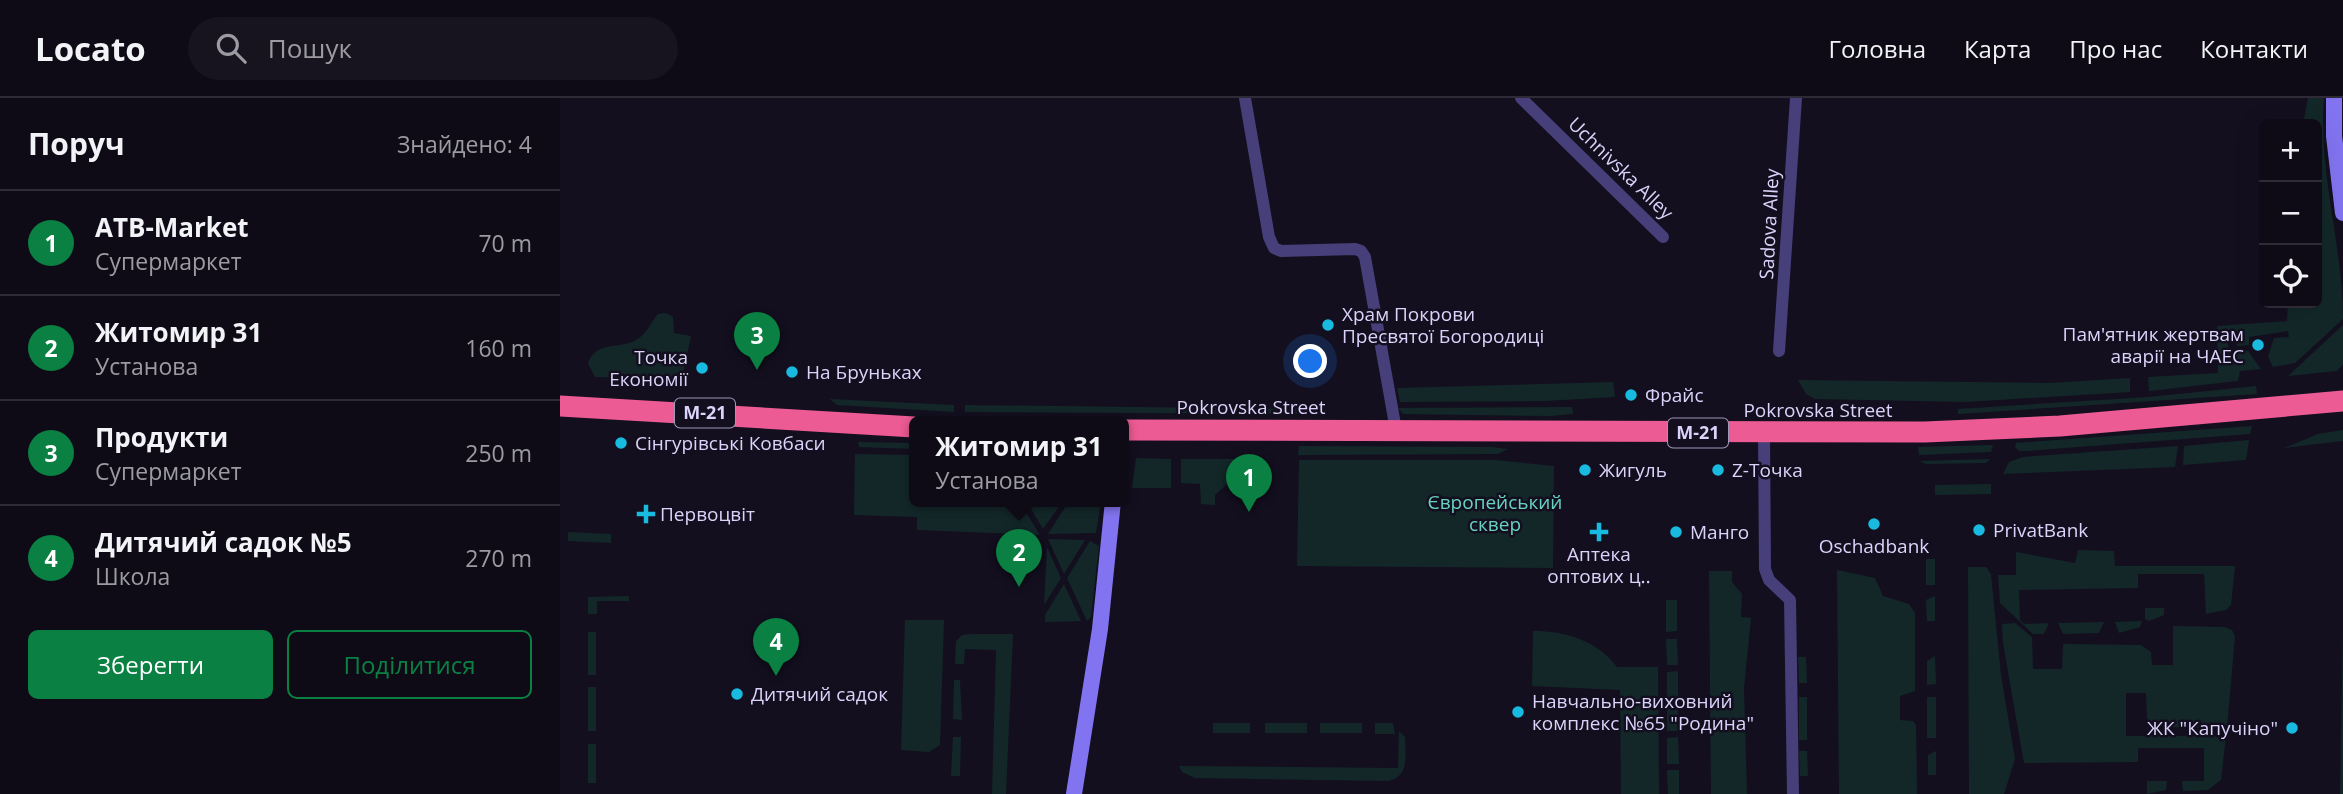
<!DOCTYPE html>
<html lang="uk">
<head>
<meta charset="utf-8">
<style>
  :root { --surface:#0e0b17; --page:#171420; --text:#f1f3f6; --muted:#9b9ba1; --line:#2e2b36; --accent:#0b8043 }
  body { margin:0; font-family:"Open Sans",sans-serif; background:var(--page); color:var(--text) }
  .controls { position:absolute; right:21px; top:21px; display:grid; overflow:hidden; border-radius:10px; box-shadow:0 7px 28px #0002 }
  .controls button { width:63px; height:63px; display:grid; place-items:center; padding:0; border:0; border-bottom:2px solid var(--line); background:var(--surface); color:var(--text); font:35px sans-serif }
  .you { position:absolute; left:751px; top:264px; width:24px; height:24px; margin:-18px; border:5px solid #fff; border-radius:50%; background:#1a73e8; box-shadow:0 0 0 10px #1a73e833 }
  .badge { display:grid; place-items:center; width:46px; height:46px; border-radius:50%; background:var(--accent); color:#fff; font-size:23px; font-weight:700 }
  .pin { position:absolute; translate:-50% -58px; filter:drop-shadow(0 2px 4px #0008) }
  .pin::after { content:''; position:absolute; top:37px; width:24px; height:21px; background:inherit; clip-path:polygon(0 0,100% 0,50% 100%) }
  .popup { position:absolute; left:349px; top:318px; width:220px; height:91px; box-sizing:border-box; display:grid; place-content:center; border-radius:10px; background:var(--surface); filter:drop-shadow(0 2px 5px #0005); font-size:23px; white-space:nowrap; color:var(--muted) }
  .popup b { font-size:26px; color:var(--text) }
  .popup::after { content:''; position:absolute; left:50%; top:100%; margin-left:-14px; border:14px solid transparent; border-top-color:var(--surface) }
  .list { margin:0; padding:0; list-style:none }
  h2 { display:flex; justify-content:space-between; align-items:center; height:91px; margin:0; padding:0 28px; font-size:30px }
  h2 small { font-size:23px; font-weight:400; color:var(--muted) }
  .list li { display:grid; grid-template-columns:46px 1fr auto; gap:21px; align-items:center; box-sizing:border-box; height:105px; padding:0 28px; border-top:2px solid var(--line) }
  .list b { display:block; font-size:26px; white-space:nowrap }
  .list p { margin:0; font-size:23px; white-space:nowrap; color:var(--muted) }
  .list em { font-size:23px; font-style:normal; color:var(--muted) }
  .actions { display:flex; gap:14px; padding:21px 28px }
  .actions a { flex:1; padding:16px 0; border:2px solid var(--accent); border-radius:10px; text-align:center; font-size:24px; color:var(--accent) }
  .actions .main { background:var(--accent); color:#fff }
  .icon { flex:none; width:38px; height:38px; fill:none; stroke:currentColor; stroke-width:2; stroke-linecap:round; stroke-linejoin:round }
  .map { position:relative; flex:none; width:1783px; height:696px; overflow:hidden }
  header { display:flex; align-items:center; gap:42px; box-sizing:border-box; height:98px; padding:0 35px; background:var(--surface); border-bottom:2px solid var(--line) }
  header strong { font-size:33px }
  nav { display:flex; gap:38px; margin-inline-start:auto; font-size:24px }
  .search { width:490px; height:63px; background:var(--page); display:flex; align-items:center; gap:18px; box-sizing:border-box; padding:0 24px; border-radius:38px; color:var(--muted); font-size:26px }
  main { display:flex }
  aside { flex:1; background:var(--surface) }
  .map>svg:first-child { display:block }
  .green { fill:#132729 }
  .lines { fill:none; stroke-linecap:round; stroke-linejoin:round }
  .street { stroke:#473f79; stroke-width:12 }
  .secondary { stroke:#8274f0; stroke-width:16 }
  .highway { stroke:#ed5b94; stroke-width:21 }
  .poi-dot { fill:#19bae0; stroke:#130f1f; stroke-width:2.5 }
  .labels { text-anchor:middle; stroke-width:5; stroke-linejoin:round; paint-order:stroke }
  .shield { fill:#130f1f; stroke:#9f98b8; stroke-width:2 }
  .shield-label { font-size:18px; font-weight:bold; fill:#dbd3fa }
  .street-label { font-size:19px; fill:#dbd3fa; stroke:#130f1f }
  .poi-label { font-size:19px; fill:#dbd3fa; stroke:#130f1f; text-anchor:start }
  .park-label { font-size:19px; fill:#67d2c1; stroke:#130f1f }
</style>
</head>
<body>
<header>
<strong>Locato</strong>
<div class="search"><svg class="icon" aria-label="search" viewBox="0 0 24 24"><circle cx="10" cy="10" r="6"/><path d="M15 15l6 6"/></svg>Пошук</div>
<nav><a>Головна</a><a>Карта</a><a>Про нас</a><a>Контакти</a></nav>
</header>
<main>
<aside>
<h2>Поруч<small>Знайдено: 4</small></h2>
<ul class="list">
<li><span class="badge">1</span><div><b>ATB-Market</b><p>Супермаркет</p></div><em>70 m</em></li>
<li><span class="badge">2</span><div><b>Житомир 31</b><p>Установа</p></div><em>160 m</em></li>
<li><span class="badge">3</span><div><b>Продукти</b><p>Супермаркет</p></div><em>250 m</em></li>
<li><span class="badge">4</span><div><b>Дитячий садок №5</b><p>Школа</p></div><em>270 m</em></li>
</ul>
<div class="actions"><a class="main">Зберегти</a><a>Поділитися</a></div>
</aside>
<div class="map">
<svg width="1783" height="696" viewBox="0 0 1783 696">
  <rect width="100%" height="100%" fill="#130f1f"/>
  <path class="green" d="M1748,0h16c-6,74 19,148 19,221l-48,44 -22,4 -5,-10 6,-19 15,-1 -1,-6 -39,6v8l-12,1 -1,-8h-10l3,11 19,2 13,18 -21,2 -2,10 -89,10 -1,-14 70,-4 -1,-47 70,-5 1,-18h29v-179h-14z
    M106,215l7,4 1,16 17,3 -9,43 -87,-2 -7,-14c9,-23 30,-13 48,-23 11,-6 14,-17 22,-26z
    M1783,227v39l-6,7 -49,5z
    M1570,280v14l-164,10 -151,-3 -9,-5 -8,-14 251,3z
    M1053,284l2,15 -70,4 -145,1 -3,-14z
    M1696,288l1,8 -299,20v-5l191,-12z
    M270,301l124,6v7l-117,-7z
    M405,307l328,4 11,-4 -3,9 -336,-2z
    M1012,309l1,7 -22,2 -148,-2 -5,-6z
    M1692,328l-2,8 -224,17h-7l-4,-4 1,-4z
    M1783,332v11l-59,7 34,-14z
    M1689,342l-3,20 -63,5 1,-19z
    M298,344l56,1v6l-55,-2z
    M1433,347l-2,7 -72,3 -1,-8z
    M739,348l192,1 17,2 -10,5 -200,1z
    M1618,348l-3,21 -172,7 6,-12 14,-5z
    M295,356l59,1v46h105l21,34 -123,-5v-13l-63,-2z
    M576,360l35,1v29h-39z
    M621,361h54l-1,18h-6l-1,7 -12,11v10l-14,-1 -1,-20 -19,-1z
    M1430,361l-4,4 -60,1 -6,-3z
    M739,362h197l58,6 -1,102 -256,-2z
    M1431,386v10l-56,1v-10z
    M466,403h37l-20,28z
    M509,403h32l-5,32 -48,1z
    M8,434l43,2v9l-43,-2z
    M488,441l37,1 -21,34z
    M530,443l9,5 -8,71 -4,4 -20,-43z
    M487,449l14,31 -17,27z
    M1518,452l36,1 1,15h120l-4,39 -5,5 -20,4 -2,-40h-66v14l-119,2 1,30 4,4 25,-1 -5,11h-11l-33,-31 -2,-28h18v-23l59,11z
    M1366,461h9v26h-9z
    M1408,469h18l5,7 10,101 14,84 -11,35h-35z
    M1277,472l38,8 8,18 26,8 6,9v78l-15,5v24l13,1 3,4 1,69h-78z
    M1149,473h23v11l10,12 -1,23 10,1 -7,70 3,106h-36z
    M504,486l17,37 -36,1v-7z
    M69,498v5h-32v13h-9v-17z
    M1375,498v25h-8l-1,-21z
    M1106,502h11v31l-11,1z
    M1585,510h19v7l-15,6 -4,-2z
    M345,522h39l-4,125 -11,7 -28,-2z
    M1582,523l-2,6 -21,6 -4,-11z
    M1544,524l-5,11 -36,1 -5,-11z
    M1455,525l17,14 1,32h29l1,-25 78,1 10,7 1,13h21v-39l51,1 8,3 3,6 -8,92 -73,-1 -7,-8 -1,-26h-20v43h100l-5,44 -13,10 -25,1 -1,-10h22v-33h-66v14l-114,1 -21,-120 -1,-19z
    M1783,531v165h-3z
    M973,533c32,0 64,9 84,36h41l1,127h-38l-1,-104 -88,-4z
    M28,534h8v43h-8z
    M412,536h41l-7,160h-14l4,-144 -31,-1 -1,15h-9l1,-23 6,-6z
    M1106,541h11l1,26h-11z
    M1375,558l1,28 -9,1v-24z
    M1238,559h8l1,26h-8z
    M1118,573v26l-11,1v-26z
    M394,582h6l2,40 -9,-1z
    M28,589h8v44h-8z
    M1239,599h8v43h-8z
    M1367,599h9v41h-9z
    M1107,606h11v27h-11z
    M653,625h37v10h-37z
    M705,625h42v10h-42z
    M760,625h42v10h-42z
    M815,625h18l2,11h-20z
    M839,633l6,6c0,18 5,38 -16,44l-194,-3 -13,-6 -3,-6 219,2z
    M393,639h8l-1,39h-9z
    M1118,639l1,27h-12v-26z
    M28,646h8v39h-8z
    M1247,653l1,25h-8l-1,-25z
    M1376,653v24h-8v-20z
    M1107,672h12v24h-11z
    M1587,683h20l-1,9 -19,4z"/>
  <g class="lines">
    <path class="street" d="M685,0l24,139 5,11 7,3 74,-2 6,2 4,6 31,173
      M961,0l142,139
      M1219,253l17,-253
      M1204,334l1,137 4,11 21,20 3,194"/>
    <path class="secondary" d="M1774,0v38l9,77
      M514,696l26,-165 13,-128"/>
    <path class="highway" d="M0,308l354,21
      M564,332l801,2 135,-6 283,-25"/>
  </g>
  <g class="poi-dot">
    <circle cx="768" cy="227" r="7"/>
    <circle cx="1698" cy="247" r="7"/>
    <circle cx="142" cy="270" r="7"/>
    <circle cx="232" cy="274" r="7"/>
    <circle cx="1071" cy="297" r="7"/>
    <circle cx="61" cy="345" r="7"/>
    <circle cx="1025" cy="372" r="7"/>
    <circle cx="1158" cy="372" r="7"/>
    <path d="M82.5 405.5h7v7h7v7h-7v7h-7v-7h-7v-7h7z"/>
    <circle cx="1314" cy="426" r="7"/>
    <circle cx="1419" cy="432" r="7"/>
    <path d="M1035.5 423.5h7v7h7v7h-7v7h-7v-7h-7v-7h7z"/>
    <circle cx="1116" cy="434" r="7"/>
    <circle cx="177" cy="596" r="7"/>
    <circle cx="958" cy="614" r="7"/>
    <circle cx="1732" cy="630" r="7"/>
  </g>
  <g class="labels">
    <g class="shield">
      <rect x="115" y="300.5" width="60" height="29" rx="5"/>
      <rect x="1108" y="320.5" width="60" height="29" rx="5"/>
    </g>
    <g class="shield-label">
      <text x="145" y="321">М-21</text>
      <text x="1138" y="341">М-21</text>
    </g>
    <g class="street-label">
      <text transform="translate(1061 70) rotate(44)" y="7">Uchnivska Alley</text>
      <text transform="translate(1209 126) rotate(-87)" y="7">Sadova Alley</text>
      <text x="691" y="316">Pokrovska Street</text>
      <text x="1258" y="319">Pokrovska Street</text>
    </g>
    <g class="poi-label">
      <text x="782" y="223">Храм Покрови<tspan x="782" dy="22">Пресвятої Богородиці</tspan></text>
      <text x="1684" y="243" text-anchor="end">Пам'ятник жертвам<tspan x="1684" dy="22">аварії на ЧАЕС</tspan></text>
      <text x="128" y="266" text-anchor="end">Точка<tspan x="128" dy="22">Економії</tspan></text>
      <text x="246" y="281">На Бруньках</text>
      <text x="1085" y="304">Фрайс</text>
      <text x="75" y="352">Сінгурівські Ковбаси</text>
      <text x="1039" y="379">Жигуль</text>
      <text x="1172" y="379">Z-Точка</text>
      <text x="100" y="423">Первоцвіт</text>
      <text x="1433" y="439">PrivatBank</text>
      <text x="1130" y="441">Манго</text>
      <text x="1314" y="455" text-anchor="middle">Oschadbank</text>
      <text x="1039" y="463" text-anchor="middle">Аптека<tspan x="1039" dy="22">оптових ц‥</tspan></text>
      <text x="191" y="603">Дитячий садок</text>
      <text x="972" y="610">Навчально-виховний<tspan x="972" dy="22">комплекс №65 "Родина"</tspan></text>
      <text x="1718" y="637" text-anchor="end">ЖК "Капучіно"</text>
    </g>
    <g class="park-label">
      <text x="935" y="411">Європейський<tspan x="935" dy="22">сквер</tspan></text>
    </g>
  </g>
</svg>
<div class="controls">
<button>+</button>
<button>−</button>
<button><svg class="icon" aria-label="locate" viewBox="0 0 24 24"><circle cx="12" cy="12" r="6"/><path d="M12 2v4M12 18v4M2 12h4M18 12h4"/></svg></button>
</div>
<div class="you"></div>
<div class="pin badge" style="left:689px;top:414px">1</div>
<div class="pin badge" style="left:459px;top:489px">2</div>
<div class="popup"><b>Житомир 31</b>Установа</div>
<div class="pin badge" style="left:197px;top:272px">3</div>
<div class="pin badge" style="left:216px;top:578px">4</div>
</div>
</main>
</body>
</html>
